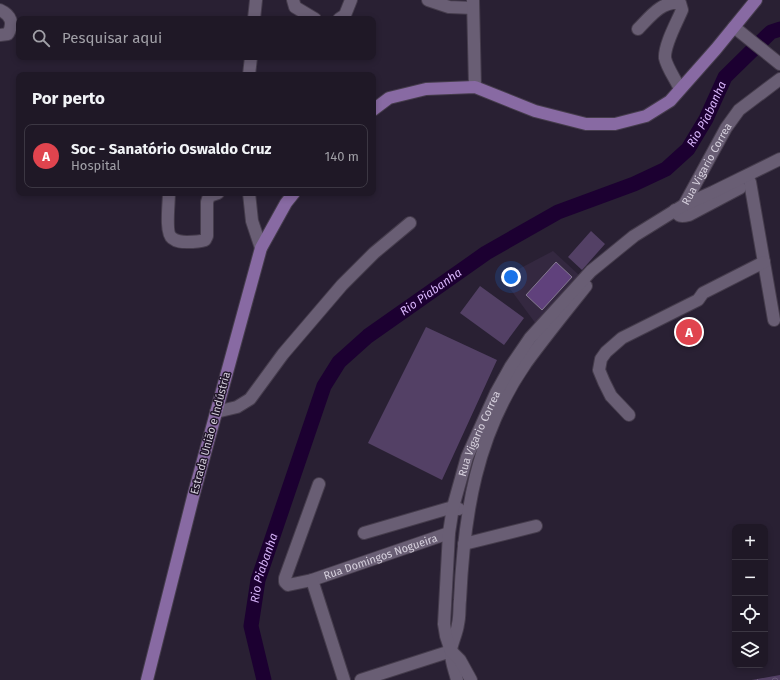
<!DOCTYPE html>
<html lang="pt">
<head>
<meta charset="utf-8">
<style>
  :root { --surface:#1f1826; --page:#2c2532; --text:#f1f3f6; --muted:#a1a0a7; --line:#3c3743; --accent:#0b8043 }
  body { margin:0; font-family:"Fira Sans",sans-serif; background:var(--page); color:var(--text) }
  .controls { position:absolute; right:12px; bottom:12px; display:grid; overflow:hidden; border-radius:8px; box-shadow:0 2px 6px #0003 }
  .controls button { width:36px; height:36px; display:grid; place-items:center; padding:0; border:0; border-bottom:1px solid var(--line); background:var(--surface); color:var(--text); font:20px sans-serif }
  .you { position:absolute; left:511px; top:277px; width:14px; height:14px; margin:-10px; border:3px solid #fff; border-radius:50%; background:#1a73e8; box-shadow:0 0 0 6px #1a73e833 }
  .badge { display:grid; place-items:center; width:26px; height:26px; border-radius:50%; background:var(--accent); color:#fff; font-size:13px; font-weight:700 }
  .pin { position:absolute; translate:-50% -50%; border:2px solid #fff; box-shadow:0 1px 4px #0006 }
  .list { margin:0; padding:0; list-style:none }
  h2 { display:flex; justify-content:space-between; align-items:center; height:52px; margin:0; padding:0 16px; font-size:17px }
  h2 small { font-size:13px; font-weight:400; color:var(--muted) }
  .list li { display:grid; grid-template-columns:26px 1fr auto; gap:12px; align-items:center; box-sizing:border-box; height:64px; margin:0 8px 8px; padding:0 8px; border:1px solid var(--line); border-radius:8px }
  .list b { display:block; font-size:15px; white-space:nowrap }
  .list p { margin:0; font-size:13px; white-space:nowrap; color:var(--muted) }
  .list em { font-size:13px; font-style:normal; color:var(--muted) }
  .icon { flex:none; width:22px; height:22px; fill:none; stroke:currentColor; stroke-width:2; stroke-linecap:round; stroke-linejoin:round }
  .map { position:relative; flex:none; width:780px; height:680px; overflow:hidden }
  .search { position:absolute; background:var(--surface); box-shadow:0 2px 6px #0003; left:16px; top:16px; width:360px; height:44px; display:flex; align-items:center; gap:10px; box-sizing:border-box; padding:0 14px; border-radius:8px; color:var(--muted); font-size:15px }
  .panel { position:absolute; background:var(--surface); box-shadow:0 2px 6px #0003; left:16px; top:72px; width:360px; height:124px; border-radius:8px }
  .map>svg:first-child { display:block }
  .built { fill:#342840 }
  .green { fill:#534065 }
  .forest { fill:url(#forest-crowns) }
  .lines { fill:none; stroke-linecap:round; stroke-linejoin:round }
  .river { stroke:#1c0031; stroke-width:15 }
  .building { fill:#60417c; stroke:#857a91 }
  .minor-casing { stroke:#453c4c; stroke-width:14 }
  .major-casing { stroke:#453c4c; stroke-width:14 }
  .minor { stroke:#695e74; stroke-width:12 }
  .major { stroke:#886aa3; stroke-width:12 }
  .labels { text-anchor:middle; stroke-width:3; stroke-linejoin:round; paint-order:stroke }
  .street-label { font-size:11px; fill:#d5cfdc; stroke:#201629 }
  .water-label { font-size:12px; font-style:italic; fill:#d9b5fc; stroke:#201629 }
</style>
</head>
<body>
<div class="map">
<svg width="780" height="680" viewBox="0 0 780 680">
  <defs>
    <pattern id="forest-crowns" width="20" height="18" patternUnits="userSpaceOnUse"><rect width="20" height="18" fill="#534065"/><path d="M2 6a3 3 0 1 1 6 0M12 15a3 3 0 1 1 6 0" fill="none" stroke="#6b5b7a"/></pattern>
  </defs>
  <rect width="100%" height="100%" fill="#292033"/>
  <path class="built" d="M553,251l26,24 -43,49 -34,-46z"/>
  <path class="green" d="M591,231l14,13 -23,26 -14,-13z
    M480,286l44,32 -20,27 -44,-32z
    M426,327l71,33 -55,120 -74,-37z"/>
  <path class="forest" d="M780,675v5h-28z"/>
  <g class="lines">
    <path class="river" id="s1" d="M264,680l-13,-54 7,-46 66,-194 15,-24 29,-26 118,-83 72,-41 76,-28 32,-15 22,-20 18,-30 19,-42 46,-45 9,-3"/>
  </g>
  <path class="building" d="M556,262l16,15 -30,33 -16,-15z"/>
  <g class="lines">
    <g class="minor-casing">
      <g id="minor">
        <path d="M293,0l2,7 20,12"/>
        <path d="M428,0l21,7 24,1"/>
        <path d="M473,0l2,87"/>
        <path d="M0,10c11,5 14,13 8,24l-8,1"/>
        <path d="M254,19l2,-19"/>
        <path d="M339,19l6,-4 6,-15"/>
        <path d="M734,27l46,37"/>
        <path d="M638,29c12,-12 23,-28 42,-26l2,7c-5,12 -18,35 -17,48 2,10 11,22 15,31"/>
        <path d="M249,75l2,-18"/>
        <path d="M750,182l24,138"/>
        <path d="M169,193c0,9 -4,40 3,45 5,4 10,4 15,4 7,0 12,0 18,-2l2,-4v-34l2,-6 9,-3"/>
        <path d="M249,193l3,28 9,27"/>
        <path id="s2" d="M684,205l42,-77 13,-18 41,-31"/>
        <path d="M675,210c4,7 6,7 14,5l51,-27"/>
        <path d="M216,412l21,-5 13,-8 33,-45 59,-69 32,-32 36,-30"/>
        <path d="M629,415l-18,-19 -7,-14 -5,-12 2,-11 5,-7 16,-14 76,-38 5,-7 61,-31"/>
        <path id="s3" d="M319,484l-34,94v4l3,3 24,-5 137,-47"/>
        <path d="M364,533l89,-26 6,2"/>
        <path d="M464,544l72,-18"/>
        <path d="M312,580l32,100"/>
        <path d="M361,680l90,-29"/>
        <path d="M457,680c-2,-9 -7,-20 -6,-30 1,-8 6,-17 7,-26 2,-8 1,-16 2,-24 4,-86 16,-165 66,-237 19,-26 40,-52 60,-77"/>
        <path id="s4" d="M471,680l-11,-20 -9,-9 -5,-15 -2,-12 5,-91 4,-26 14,-50 29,-64 15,-27 19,-28 61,-67 43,-35 50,-31 29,-13 67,-33"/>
      </g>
    </g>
    <g class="major-casing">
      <path id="major" d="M373,110l16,-12 37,-9 49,-2 60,24 51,13h29l31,-8 24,-15 46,-52 40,-49
        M147,680l46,-183 68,-249 25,-45 8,-10"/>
    </g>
    <use href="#minor" class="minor"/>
    <use href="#major" class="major"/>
  </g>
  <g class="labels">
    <g class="street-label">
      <text dy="4" stroke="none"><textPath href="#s2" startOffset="47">Rua Vigario Correa</textPath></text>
      <text transform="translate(210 433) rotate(-75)" y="4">Estrada União e Indústria</text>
      <text dy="4" stroke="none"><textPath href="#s4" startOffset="259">Rua Vigario Correa</textPath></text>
      <text dy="4" stroke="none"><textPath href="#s3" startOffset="205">Rua Domingos Nogueira</textPath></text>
    </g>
    <g class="water-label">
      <text dy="4" stroke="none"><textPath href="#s1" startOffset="787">Rio Piabanha</textPath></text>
      <text dy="4" stroke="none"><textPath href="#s1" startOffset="451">Rio Piabanha</textPath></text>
      <text dy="4" stroke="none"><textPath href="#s1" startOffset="115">Rio Piabanha</textPath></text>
    </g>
  </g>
</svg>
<div class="controls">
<button>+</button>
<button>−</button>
<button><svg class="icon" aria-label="locate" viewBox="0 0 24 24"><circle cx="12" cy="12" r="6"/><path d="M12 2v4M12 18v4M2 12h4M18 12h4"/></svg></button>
<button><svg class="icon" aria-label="layers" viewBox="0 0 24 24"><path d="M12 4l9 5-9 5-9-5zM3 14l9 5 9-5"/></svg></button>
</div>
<div class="you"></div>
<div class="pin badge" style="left:689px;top:332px;background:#e0444e">A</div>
<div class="search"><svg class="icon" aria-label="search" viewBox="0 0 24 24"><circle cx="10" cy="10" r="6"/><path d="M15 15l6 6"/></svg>Pesquisar aqui</div>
<section class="panel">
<h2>Por perto<small></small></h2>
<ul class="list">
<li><span class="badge" style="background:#e0444e">A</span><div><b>Soc - Sanatório Oswaldo Cruz</b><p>Hospital</p></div><em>140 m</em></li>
</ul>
</section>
</div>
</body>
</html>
